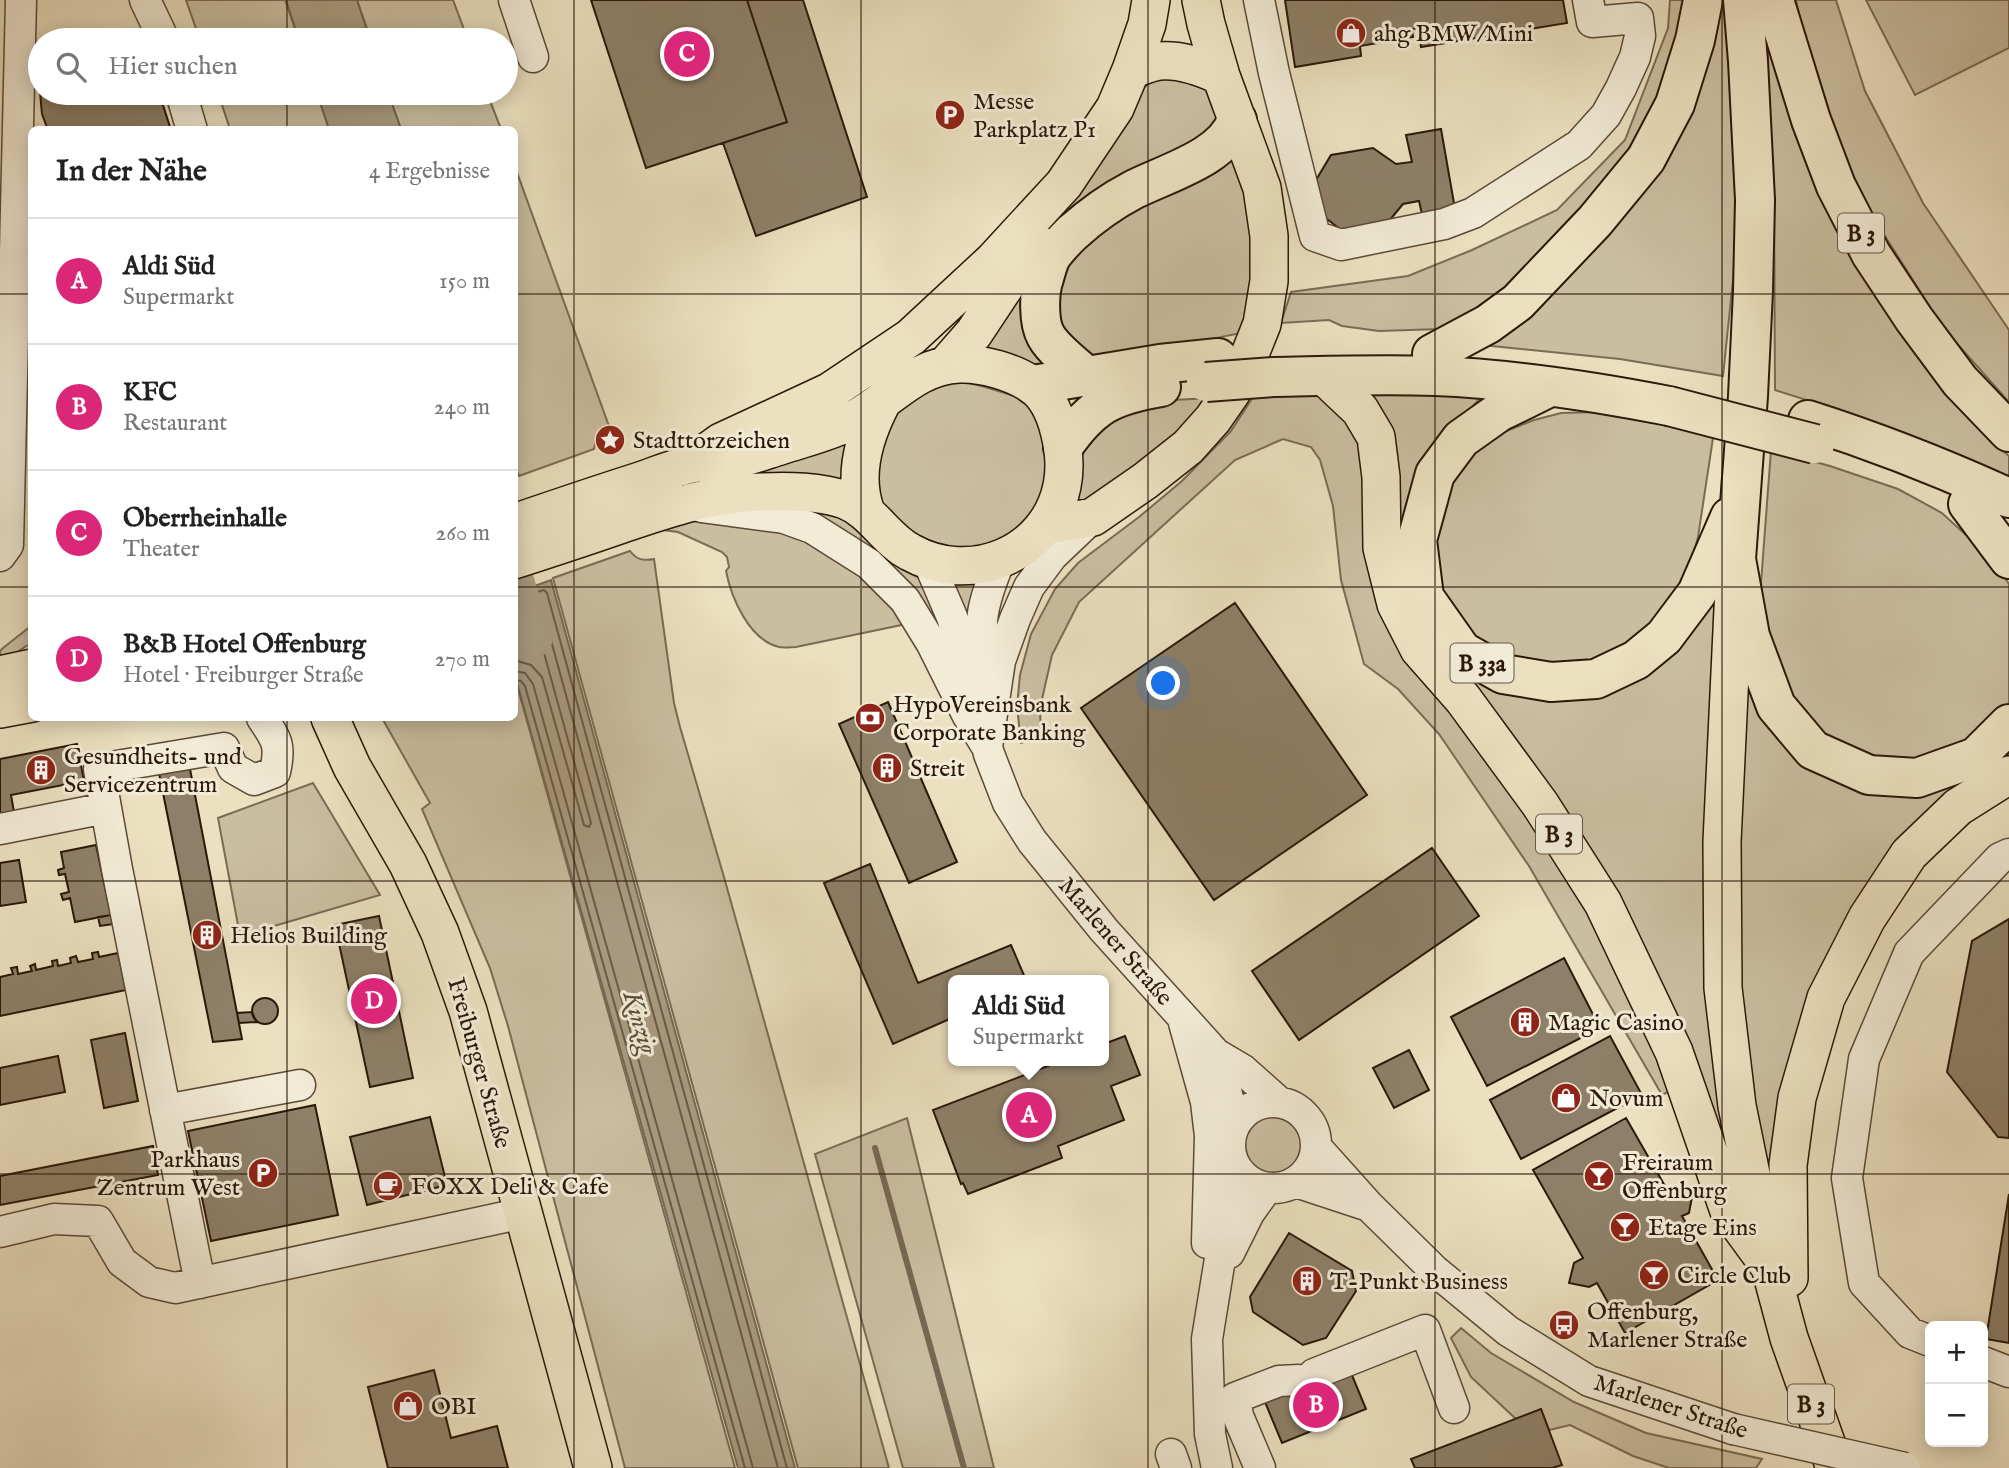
<!DOCTYPE html>
<html lang="de">
<head>
<meta charset="utf-8">
<style>
  :root { --surface:#fff; --page:#f2f2f2; --text:#222; --muted:#767676; --line:#e0e0e0; --accent:#db2777 }
  body { margin:0; font-family:"IM FELL English",serif; background:var(--page); color:var(--text) }
  .controls { position:absolute; right:21px; bottom:21px; display:grid; overflow:hidden; border-radius:10px; box-shadow:0 4px 18px #0003 }
  .controls button { width:63px; height:63px; display:grid; place-items:center; padding:0; border:0; border-bottom:2px solid var(--line); background:var(--surface); color:var(--text); font:35px sans-serif }
  .you { position:absolute; left:1164px; top:684px; width:24px; height:24px; margin:-18px; border:5px solid #fff; border-radius:50%; background:#1a73e8; box-shadow:0 0 0 10px #1a73e833 }
  .badge { display:grid; place-items:center; width:46px; height:46px; border-radius:50%; background:var(--accent); color:#fff; font-size:23px; font-weight:700 }
  .pin { position:absolute; translate:-50% -50%; border:4px solid #fff; box-shadow:0 2px 7px #0006 }
  .popup { position:absolute; left:948px; top:975px; width:161px; height:91px; box-sizing:border-box; display:grid; place-content:center; border-radius:10px; background:var(--surface); filter:drop-shadow(0 2px 5px #0005); font-size:23px; white-space:nowrap; color:var(--muted) }
  .popup b { font-size:26px; color:var(--text) }
  .popup::after { content:''; position:absolute; left:50%; top:100%; margin-left:-14px; border:14px solid transparent; border-top-color:var(--surface) }
  .list { margin:0; padding:0; list-style:none }
  h2 { display:flex; justify-content:space-between; align-items:center; height:91px; margin:0; padding:0 28px; font-size:30px }
  h2 small { font-size:23px; font-weight:400; color:var(--muted) }
  .list li { display:grid; grid-template-columns:46px 1fr auto; gap:21px; align-items:center; box-sizing:border-box; height:126px; padding:0 28px; border-top:2px solid var(--line) }
  .list b { display:block; font-size:26px; white-space:nowrap }
  .list p { margin:0; font-size:23px; white-space:nowrap; color:var(--muted) }
  .list em { font-size:23px; font-style:normal; color:var(--muted) }
  .icon { flex:none; width:38px; height:38px; fill:none; stroke:currentColor; stroke-width:2; stroke-linecap:round; stroke-linejoin:round }
  .map { position:relative; flex:none; width:2009px; height:1468px; overflow:hidden }
  .search { position:absolute; background:var(--surface); box-shadow:0 4px 18px #0003; left:28px; top:28px; width:490px; height:77px; display:flex; align-items:center; gap:18px; box-sizing:border-box; padding:0 24px; border-radius:38px; color:var(--muted); font-size:26px }
  .panel { position:absolute; background:var(--surface); box-shadow:0 4px 18px #0003; left:28px; top:126px; width:490px; height:595px; border-radius:10px }
  .map>svg:first-child { display:block }
  .green { fill:#cabea1; stroke:#7a6b55; stroke-width:2 }
  .water { fill:#a99c82; stroke:#766752; stroke-width:2 }
  .lines { fill:none; stroke-linecap:round; stroke-linejoin:round }
  .shore { stroke:#6a5a46; stroke-width:2 }
  .stream { stroke:#766752; stroke-width:6 }
  .river { stroke:#a99c82; stroke-width:37 }
  .building { fill:#8e8068; stroke:#2a1809; stroke-width:2 }
  .minor-casing { stroke:#5a4a37; stroke-width:33 }
  .major-casing { stroke:#2a1809; stroke-width:40 }
  .highway-casing { stroke:#2a1809; stroke-width:42 }
  .minor { stroke:#f2ebd6; stroke-width:30 }
  .major { stroke:#ebe0c0; stroke-width:37 }
  .highway { stroke:#ebe0c0; stroke-width:38 }
  .minor-bridge-casing { stroke:#5a4a37; stroke-width:33; stroke-linecap:butt }
  .highway-bridge-casing { stroke:#2a1809; stroke-width:42; stroke-linecap:butt }
  .minor-bridge { stroke:#f2ebd6; stroke-width:30 }
  .highway-bridge { stroke:#ebe0c0; stroke-width:38 }
  .grid { fill:none; stroke:#2a1809; stroke-width:2; stroke-opacity:0.55 }
  .labels { text-anchor:middle; stroke-width:6; stroke-linejoin:round; paint-order:stroke }
  .shield { fill:#f2ebd6; stroke:#665746; stroke-width:2 }
  .shield-label { font-size:23px; font-weight:bold; fill:#2a1809 }
  .poi-label { font-size:24px; fill:#2a1809; stroke:#f2ebd6; text-anchor:start }
  .street-label { font-size:24px; fill:#2a1809; stroke:#f2ebd6 }
  .water-label { font-size:26px; font-style:italic; fill:#5d4d39; stroke:#f2ebd6 }
</style>
</head>
<body>
<div class="map">
<svg width="2009" height="1468" viewBox="0 0 2009 1468">
  <rect width="100%" height="100%" fill="#ebe0c0"/>
  <filter id="stains"><feTurbulence type="fractalNoise" baseFrequency=".00286" numOctaves="4"/><feColorMatrix values="0 0 0 0 .2 0 0 0 0 .09 0 0 0 0 .02 0 0 0 .5 -.17"/></filter>
  <radialGradient id="worn" r=".72"><stop offset=".6" stop-color="#630" stop-opacity="0"/><stop offset="1" stop-color="#630" stop-opacity=".3"/></radialGradient>
  <path class="green" d="M186,0h99l14,40h-99z
    M357,0h96l15,40h-97z
    M1670,0h21l-22,86 -38,68 -111,131 -79,44 -62,2 -37,-5 -13,-6 -48,3 10,-31 117,-16 64,-26 85,-40 68,-70 43,-112z
    M1713,0h18l8,188 -6,92 -10,96 -103,-17 -158,-16 108,-76z
    M1796,0h40l29,91 58,112 86,127v72l-65,-73 -68,-107 -49,-100 -24,-90z
    M1866,0h143v48l-94,47z
    M1756,5l151,333 75,94 27,24v24l-143,-61 -91,-29 -1,-202z
    M1172,74l38,10 11,46 -177,123 16,114 -20,2 -66,-20 128,-204 34,-50 17,-16z
    M218,93h99l12,36h-99z
    M388,93h99l14,36h-100z
    M1238,146l15,54v105l-12,28 -112,23h-34l-24,-10 -20,-45 24,-56z
    M515,167l95,262c-12,4 -14,8 -16,20l-75,27 -5,-12z
    M959,382c29,2 47,15 76,18l15,55 -9,41 -8,14 -19,22 -19,12 -22,6 -24,-1 -37,-15 -22,-24 -22,-15 1,-34 25,-47 14,-12 33,-18z
    M1352,385l134,7 -37,39 -18,28 -1,170 155,68 132,-126 18,595 -7,4 -72,-190 -238,-358z
    M1257,391l72,4 34,39 10,82 174,328 71,118 54,128 -10,5 -133,-229 -90,-132 -41,-45 -34,-25 -23,-84 -8,-74 -13,-46 -9,-13 -28,-8 -48,21 -156,142 -27,53 -12,53 1,28 -20,7 -4,-37 3,-31 11,-41 24,-45 23,-26 61,-46 43,-36 49,-50z
    M1211,398l-52,57 -85,54 6,-53 9,-17 24,-22 43,-16z
    M1598,412l58,7 57,19 -15,99 -11,41 -27,44 -63,41 -70,2 -72,-38 -25,-57 15,-85 24,-30 35,-23 30,-12 27,-7z
    M858,437l-9,46 -115,-3z
    M1771,450l59,16 68,23 44,24 50,46 17,25v126l-59,50 -74,6 -78,-46 -31,-71 -6,-66z
    M806,507l42,12 46,43 23,14 13,16 9,21 -13,3 -139,-105z
    M698,518l86,7 69,36 53,63 -110,23c-5,0 -12,1 -17,0 -30,-7 -48,-50 -53,-76l3,-4 -2,-10 -5,-5 -44,-20 -31,-4z
    M630,551c7,9 13,10 24,8l20,144 6,24 44,150 165,591h-91l-245,-890z
    M984,581l-9,28 -16,2 -7,-29z
    M31,626v17l-17,11 -14,2v-5l3,-3z
    M1742,655l87,118 180,-28v16l-150,146 -89,312 -30,-205 -5,-141z
    M515,678l220,790h-110l-117,-442 -18,-58 -68,-159 8,-6 -48,-85h132z
    M313,783l67,112 -140,41 -22,-118z
    M1242 1145a32 32 0 1 1 64 0a32 32 0 1 1-64 0Z
    M907,1118l87,350h-91l-88,-314z
    M1461,1328l30,25 83,49 72,31 116,26 -6,9h-87l-36,-12 -63,-31 -21,5 -8,-21 -25,10 -45,-42 -20,-39z"/>
  <path class="water" d="M286,0h71l13,40h-71z
    M317,93h71l13,36h-72z
    M551,580l244,888h-57l-223,-792v-83z"/>
  <g class="lines">
    <path class="shore" d="M514,599l30,-9 3,3 240,875
      M514,608l24,-7 3,3 237,864
      M514,618l17,-3 3,2 57,206 -2,4 -5,-2 -42,-148 -11,-12 -17,-5
      M514,671l11,2 8,11 220,784
      M514,680l7,1 4,5 220,782"/>
    <path class="stream" d="M875,1148l89,320"/>
    <path class="river" d="M514,576l20,63"/>
  </g>
  <path class="building" d="M591,0h156l40,122 -141,46z
    M747,0h56l64,197 -111,39 -33,-93 64,-21z
    M1285,0h278l4,23 -146,24 -3,-19 -6,1 1,8 -53,9 1,10 -66,11z
    M40,70v23h119l12,37h-123l-6,-16 -4,-43z
    M1441,129l14,80 -33,5 -3,-13 -16,3 -19,23 -39,6 -22,-17 -7,-36 15,-25 42,-7 23,16 16,-2 -6,-27z
    M1235,603l132,192 -153,105 -133,-192z
    M888,702l69,160 -48,21 -70,-159z
    M77,744l7,37 -73,14 3,17 -14,3v-56z
    M190,769l52,270 -29,3 -54,-269z
    M96,845l15,70 -36,7 -5,-24 -7,2 -2,-6 8,-2 -4,-18 -6,1 -1,-5 6,-2 -3,-16z
    M1432,848l47,68 -180,124 -47,-69z
    M19,860l7,42 -26,4v-43z
    M870,864l48,119 93,-38 15,35h-72v37l-61,27 -69,-161z
    M111,915l3,9 -14,2 -2,-9z
    M379,916l34,162 -43,9 -35,-162z
    M2009,919v219l-11,-1 -51,-65 25,-131z
    M98,952l1,5 19,-4 8,37 -126,26v-39l13,-3 -2,-6 6,-1 1,7 14,-3 -2,-5 5,-2 1,6 17,-4 -1,-5 5,-1 1,6 13,-3 -1,-5 6,-2 2,6 15,-3 -1,-6z
    M1564,958l36,70 -113,58 -36,-69z
    M252 1011a13 13 0 1 1 26 0a13 13 0 1 1-26 0Z
    M252,1012l3,7 3,3 -19,1 -2,-10z
    M125,1033l13,68 -34,7 -13,-68z
    M1125,1036l15,39 -29,11 13,34 -66,26 4,12 -94,36 -5,-11 -2,1 -28,-74 128,-49h43v-17z
    M1610,1036l32,59 -121,64 -31,-59z
    M1409,1050l20,40 -35,18 -21,-40z
    M58,1056l7,36 -65,13v-37z
    M315,1105l23,110 -127,26 -23,-110z
    M430,1117l17,68 -80,20 -17,-68z
    M1626,1118l43,75 7,-4 16,8 -3,16 -7,3 36,64 -93,53 -28,-50 -8,4 -20,-4 5,-20 9,-5 -50,-88z
    M153,1146l5,29 -158,30v-29z
    M2009,1194v149l-23,-4z
    M1289,1233l63,38 4,20 -30,47 -23,7 -50,-33 -3,-15z
    M1349,1368l17,41 -84,34 -17,-41z
    M434,1370l17,68 46,-12 11,42h-120l-20,-81z
    M1541,1409l21,56 -10,3h-137l-4,-9z"/>
  <g class="lines">
    <g class="minor-casing">
      <path id="minor" d="M145,0l19,40
        M514,0l19,57
        M1259,0l15,73 41,163 26,9 103,-21 29,-11 106,-68 27,-30 15,-27 14,-31 5,-21 -2,-18 -46,4 -4,-22
        M181,93l11,37
        M701,507l83,11 28,10 57,36 36,36 27,44 36,72 19,31
        M1093,517l-41,39 -23,31 -14,32 -15,42 -13,86 2,7 19,49 24,38 72,89 112,124 27,16 36,32
        M0,556l8,-11 13,-545
        M928,561l24,56 11,36 4,48
        M989,685c-3,-22 -10,-51 -6,-72 3,-18 10,-36 17,-53
        M0,829l106,-21
        M1184,1023l22,79 4,34 -3,107
        M1216,1054l19,70
        M1230 1145a43 43 0 1 1 86 0a43 43 0 1 1-86 0Z
        M165,1110l135,-25
        M1317,1148l52,58 65,64 74,61 81,50 144,48
        M1296,1182l73,24
        M0,1232l54,-13 44,2 24,41 27,20 26,6 348,-75
        M1229,1253l20,-40 18,-25
        M200,1283l-83,-414 -18,-100 125,-21 9,20 21,12 21,-8c6,-27 2,-32 -13,-54
        M1930,1341l-20,-8 -46,-50 -17,-105 17,-119 45,-106 91,-95 9,-4
        M1983,1362l26,10
        M1314,1374l111,-44 29,78
        M1171,1454l5,14
        M1217,1468l-7,-34 -3,-95 28,-173
        M1260,1468l-22,-52 -3,-18 44,-17 20,-1"/>
    </g>
    <g class="major-casing">
      <path id="major" d="M1131,70c9,-3 19,-8 28,-9 22,-2 43,6 62,15
        M946,365l28,-32 61,-92
        M1324,376l36,34 16,27 5,40 1,71 14,56 23,45 44,50 77,105 63,99 71,149 55,159 41,56
        M710,450l11,-8 108,-50 82,-55 82,-76 71,-77 51,-76 16,-38 16,-46 4,-24
        M866,512c-14,-37 -2,-75 15,-108
        M514,523c41,-14 82,-28 123,-41 18,-6 36,-14 55,-18 12,-3 26,-1 38,-3 17,-4 34,-10 50,-15 24,-8 50,-14 73,-26 37,-19 61,-54 106,-56 23,-1 54,8 73,21 27,18 36,72 30,101 -14,69 -92,100 -152,66 -25,-13 -37,-41 -65,-52 -25,-9 -56,-9 -83,-8 -48,1 -93,16 -137,31 -37,13 -74,25 -111,37
        M1044,526l49,-9 52,-36 43,-34 25,-28 18,-26 15,-29 16,-40 7,-43v-45l-7,-48 -41,-112 -15,-52 -5,-24
        M1734,588l-12,254 1,146 14,118 33,161 19,71 46,130
        M0,675l32,-7
        M0,709l32,-6
        M330,718l22,49 56,97 32,69 28,78 125,457
        M1789,1278l-1,-113 9,-67 29,-100 41,-80 42,-64 49,-47 51,-32"/>
    </g>
    <g class="highway-casing">
      <path id="highway" d="M1743,0l5,61 7,139 -2,91 -5,105 -12,163 14,77 26,70 37,44 56,25 48,3 59,-21 33,-33
        M1774,0l37,120 25,66 35,68 43,65 46,62 49,51
        M1432,354l56,-30 30,-22 77,-81 51,-62 29,-55 20,-64 8,-40
        M1088,377c-13,-11 -34,-27 -42,-41 -8,-14 -7,-44 -2,-58 2,-7 4,-15 7,-21 5,-8 14,-17 21,-24 19,-17 38,-31 61,-43 33,-17 91,-32 104,-70
        M1274,377c54,-1 108,-3 161,-1 78,3 157,15 234,30
        M1033,385l127,-21 58,-6
        M1550,387l-51,25 -38,27 -26,35 -18,66 7,57 38,54 41,23 48,8 45,-3 40,-19 28,-23 33,-44 33,-76
        M1808,420c69,22 135,48 201,78
        M1063,447c29,-42 49,-52 98,-60
        M1968,504l41,55"/>
    </g>
    <use href="#minor" class="minor"/>
    <use href="#major" class="major"/>
    <use href="#highway" class="highway"/>
    <g class="minor-bridge-casing">
      <path id="minor-bridge" d="M1733,1429l172,39"/>
    </g>
    <g class="highway-bridge-casing">
      <path id="highway-bridge" d="M1206,382l68,-5
        M1669,406l146,38"/>
    </g>
    <use href="#minor-bridge" class="minor-bridge"/>
    <use href="#highway-bridge" class="highway-bridge"/>
  </g>
  <path class="grid" d="M287,0v40M574,0v1468M861,0v1468M1148,0v1468M1435,0v1468M1722,0v1468M287,93v37M0,294h32M514,294h1495M0,587h32M514,587h1495M287,718v750M0,881h2009M0,1174h2009"/>
  <defs>
    <g id="shop-disc" transform="scale(1.575)"><circle r="9.5" fill="#8f2418" stroke="#f2ebd6"/><path d="M-5-2.5h2.3a2.7 3.5 0 0 1 5.4 0H5L5.5 6h-11ZM-1.5-2.5h3a1.5 2.3 0 0 0-3 0Z" fill="#fff"/></g>
    <g id="parking-disc" transform="scale(1.575)"><circle r="9.5" fill="#8f2418" stroke="#f2ebd6"/><path d="M-3.5-5.5H1a3.5 3.5 0 0 1 0 7H-1V5.5H-3.5ZM-1-3.4V-.6H.8a1.4 1.4 0 0 0 0-2.8Z" fill="#fff"/></g>
    <g id="sight-disc" transform="scale(1.575)"><circle r="9.5" fill="#8f2418" stroke="#f2ebd6"/><path d="M0-6L1.8-2.2L6-1.7L2.9 1.2L3.7 5.4L0 3.3L-3.7 5.4L-2.9 1.2L-6-1.7L-1.8-2.2Z" fill="#fff"/></g>
    <g id="bank-disc" transform="scale(1.575)"><circle r="9.5" fill="#8f2418" stroke="#f2ebd6"/><path d="M-6-4H6V4H-6ZM0-2.3a2.3 2.3 0 1 0 0 4.6a2.3 2.3 0 1 0 0-4.6Z" fill="#fff"/></g>
    <g id="building-disc" transform="scale(1.575)"><circle r="9.5" fill="#8f2418" stroke="#f2ebd6"/><path d="M-4-6H4V6H1V3H-1V6H-4ZM-2.5-4.3h1.7v1.8h-1.7ZM.8-4.3h1.7v1.8H.8ZM-2.5-1h1.7V.8h-1.7ZM.8-1h1.7V.8H.8Z" fill="#fff"/></g>
    <g id="bar-disc" transform="scale(1.575)"><circle r="9.5" fill="#8f2418" stroke="#f2ebd6"/><path d="M-6-5H6L.8 .8V4.5H3.5V6h-7V4.5H-.8V.8Z" fill="#fff"/></g>
    <g id="cafe-disc" transform="scale(1.575)"><circle r="9.5" fill="#8f2418" stroke="#f2ebd6"/><path d="M-5.5-4.5H6V0H3Q3 3.5 0 3.5H-2.5Q-5.5 3.5-5.5 0ZM3-3.2v2h1.7v-2ZM-6 4.5H4V6H-6Z" fill="#fff"/></g>
    <g id="bus-disc" transform="scale(1.575)"><circle r="9.5" fill="#8f2418" stroke="#f2ebd6"/><path d="M-5-6H5V4H4V6H2V4H-2V6H-4V4H-5ZM-3.5-4V0h7V-4ZM-3.5 1.2v1.5H-2V1.2ZM2 1.2v1.5H3.5V1.2Z" fill="#fff"/></g>
  </defs>
  <g fill-rule="evenodd">
    <use href="#shop-disc" x="1351" y="33"/>
    <use href="#parking-disc" x="950" y="115"/>
    <use href="#sight-disc" x="610" y="440"/>
    <use href="#bank-disc" x="870" y="718"/>
    <use href="#building-disc" x="887" y="768"/>
    <use href="#building-disc" x="41" y="770"/>
    <use href="#building-disc" x="207" y="935"/>
    <use href="#building-disc" x="1525" y="1022"/>
    <use href="#shop-disc" x="1566" y="1098"/>
    <use href="#parking-disc" x="263" y="1173"/>
    <use href="#bar-disc" x="1599" y="1176"/>
    <use href="#cafe-disc" x="388" y="1186"/>
    <use href="#bar-disc" x="1625" y="1227"/>
    <use href="#bar-disc" x="1654" y="1275"/>
    <use href="#building-disc" x="1307" y="1281"/>
    <use href="#bus-disc" x="1564" y="1325"/>
    <use href="#shop-disc" x="408" y="1406"/>
  </g>
  <g class="labels">
    <g class="shield">
      <rect x="1838" y="213.5" width="46" height="39" rx="5"/>
      <rect x="1450.5" y="643.5" width="63" height="39" rx="5"/>
      <rect x="1536" y="814.5" width="46" height="39" rx="5"/>
      <rect x="1788" y="1384.5" width="46" height="39" rx="5"/>
    </g>
    <g class="shield-label">
      <text x="1861" y="241">B 3</text>
      <text x="1482" y="671">B 33a</text>
      <text x="1559" y="842">B 3</text>
      <text x="1811" y="1412">B 3</text>
    </g>
    <g class="poi-label">
      <text x="1374" y="41">ahg BMW/Mini</text>
      <text x="973" y="109">Messe<tspan x="973" dy="28">Parkplatz P1</tspan></text>
      <text x="633" y="448">Stadttorzeichen</text>
      <text x="893" y="712">HypoVereinsbank<tspan x="893" dy="28">Corporate Banking</tspan></text>
      <text x="64" y="764">Gesundheits- und<tspan x="64" dy="28">Servicezentrum</tspan></text>
      <text x="910" y="776">Streit</text>
      <text x="230" y="943">Helios Building</text>
      <text x="1548" y="1030">Magic Casino</text>
      <text x="1589" y="1106">Novum</text>
      <text x="240" y="1167" text-anchor="end">Parkhaus<tspan x="240" dy="28">Zentrum West</tspan></text>
      <text x="1622" y="1170">Freiraum<tspan x="1622" dy="28">Offenburg</tspan></text>
      <text x="411" y="1194">FOXX Deli &amp; Cafe</text>
      <text x="1648" y="1235">Etage Eins</text>
      <text x="1677" y="1283">Circle Club</text>
      <text x="1330" y="1289">T-Punkt Business</text>
      <text x="1587" y="1319">Offenburg,<tspan x="1587" dy="28">Marlener Straße</tspan></text>
      <text x="431" y="1414">OBI</text>
    </g>
    <g class="street-label">
      <text transform="translate(1116 941) rotate(49)" y="8">Marlener Straße</text>
      <text transform="translate(480 1063) rotate(74)" y="8">Freiburger Straße</text>
      <text transform="translate(1671 1406) rotate(18)" y="8">Marlener Straße</text>
    </g>
    <g class="water-label">
      <text transform="translate(641 1022) rotate(74)" y="9">Kinzig</text>
    </g>
  </g>
  <rect width="100%" height="100%" filter="url(#stains)"/>
  <rect width="100%" height="100%" fill="url(#worn)"/>
</svg>
<div class="controls">
<button>+</button>
<button>−</button>
</div>
<div class="you"></div>
<div class="pin badge" style="left:1029px;top:1115px">A</div>
<div class="popup"><b>Aldi Süd</b>Supermarkt</div>
<div class="pin badge" style="left:1316px;top:1405px">B</div>
<div class="pin badge" style="left:687px;top:54px">C</div>
<div class="pin badge" style="left:374px;top:1001px">D</div>
<div class="search"><svg class="icon" aria-label="search" viewBox="0 0 24 24"><circle cx="10" cy="10" r="6"/><path d="M15 15l6 6"/></svg>Hier suchen</div>
<section class="panel">
<h2>In der Nähe<small>4 Ergebnisse</small></h2>
<ul class="list">
<li><span class="badge">A</span><div><b>Aldi Süd</b><p>Supermarkt</p></div><em>150 m</em></li>
<li><span class="badge">B</span><div><b>KFC</b><p>Restaurant</p></div><em>240 m</em></li>
<li><span class="badge">C</span><div><b>Oberrheinhalle</b><p>Theater</p></div><em>260 m</em></li>
<li><span class="badge">D</span><div><b>B&amp;B Hotel Offenburg</b><p>Hotel · Freiburger Straße</p></div><em>270 m</em></li>
</ul>
</section>
</div>
</body>
</html>
